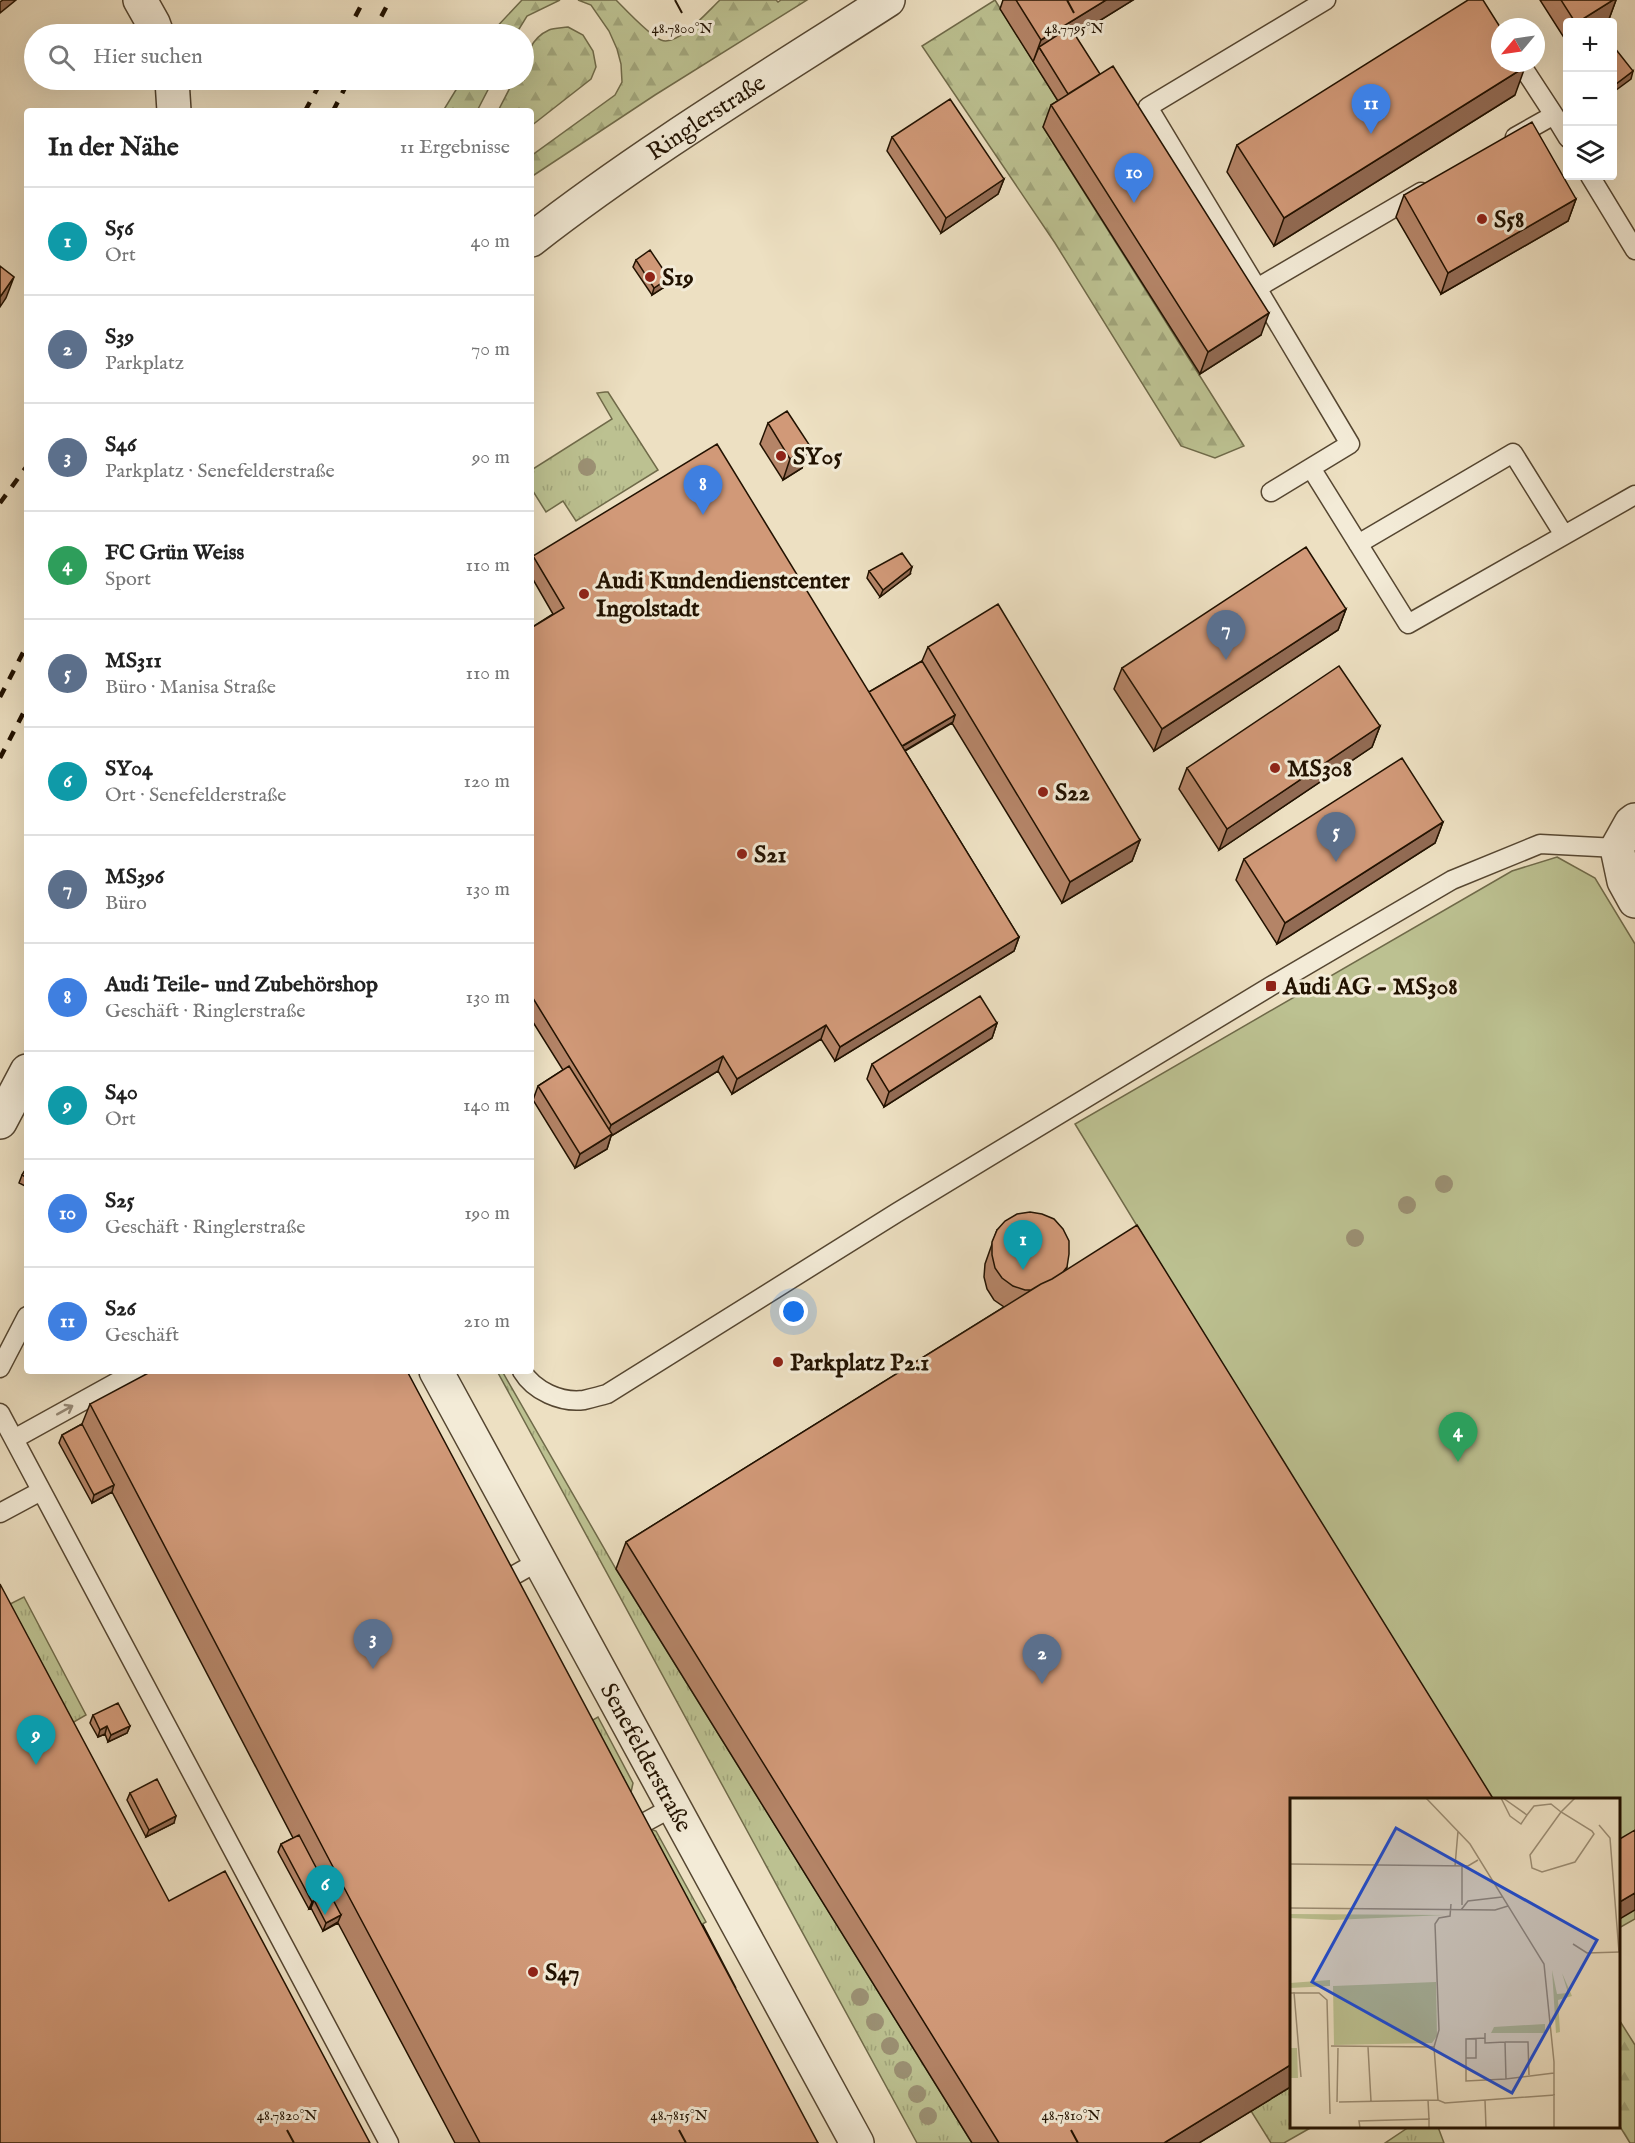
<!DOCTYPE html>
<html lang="de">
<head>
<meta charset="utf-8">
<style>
  :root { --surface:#fff; --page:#f6f6f6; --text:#222; --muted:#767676; --line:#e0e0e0; --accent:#8f2418 }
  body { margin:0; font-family:"IM FELL English",serif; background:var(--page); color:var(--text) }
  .controls { position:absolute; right:18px; top:18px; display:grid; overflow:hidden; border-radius:6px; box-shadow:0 6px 24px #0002 }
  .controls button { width:54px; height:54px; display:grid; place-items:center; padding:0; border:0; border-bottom:2px solid var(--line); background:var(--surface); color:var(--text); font:30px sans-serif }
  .compass { position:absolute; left:1491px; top:18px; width:54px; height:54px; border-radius:50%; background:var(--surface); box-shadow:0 6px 24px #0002; rotate:241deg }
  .you { position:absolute; left:794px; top:1312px; width:21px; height:21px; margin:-15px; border:4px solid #fff; border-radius:50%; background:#1a73e8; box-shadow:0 0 0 9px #1a73e833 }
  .badge { display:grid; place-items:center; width:39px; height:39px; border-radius:50%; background:var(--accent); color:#fff; font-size:20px; font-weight:700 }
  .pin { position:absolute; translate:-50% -50px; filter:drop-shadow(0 2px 3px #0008) }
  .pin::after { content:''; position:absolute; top:32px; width:21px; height:18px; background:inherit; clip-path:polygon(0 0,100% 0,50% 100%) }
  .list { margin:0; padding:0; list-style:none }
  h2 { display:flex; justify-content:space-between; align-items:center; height:78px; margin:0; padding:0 24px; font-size:26px }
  h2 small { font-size:20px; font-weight:400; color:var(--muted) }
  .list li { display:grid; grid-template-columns:39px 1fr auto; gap:18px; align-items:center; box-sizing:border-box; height:108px; padding:0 24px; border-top:2px solid var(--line) }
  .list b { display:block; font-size:22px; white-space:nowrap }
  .list p { margin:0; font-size:20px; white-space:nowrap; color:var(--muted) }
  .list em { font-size:20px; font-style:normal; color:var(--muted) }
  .icon { flex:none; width:33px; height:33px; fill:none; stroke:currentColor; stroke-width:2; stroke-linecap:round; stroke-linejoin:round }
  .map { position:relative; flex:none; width:1635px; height:2143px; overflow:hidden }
  .search { position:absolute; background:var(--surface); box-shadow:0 6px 24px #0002; left:24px; top:24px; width:510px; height:66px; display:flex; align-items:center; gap:15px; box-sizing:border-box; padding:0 21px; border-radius:33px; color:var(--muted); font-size:22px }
  .panel { position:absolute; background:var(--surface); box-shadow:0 6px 24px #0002; left:24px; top:108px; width:510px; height:1266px; border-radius:6px }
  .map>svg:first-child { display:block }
  .grass { fill:url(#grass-tufts); stroke:#6f6a49; stroke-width:1.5 }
  .forest { fill:url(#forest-firs); stroke:#6f6a49; stroke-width:1.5 }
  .pitch { fill:#bcc191; stroke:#6f6a49; stroke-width:1.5 }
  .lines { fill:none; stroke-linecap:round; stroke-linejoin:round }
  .service-casing { stroke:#554631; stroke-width:21 }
  .minor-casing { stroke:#554631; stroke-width:36 }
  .tertiary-casing { stroke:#554631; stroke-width:36 }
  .service { stroke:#f3ebd7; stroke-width:18 }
  .minor { stroke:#f3ebd7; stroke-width:33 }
  .tertiary { stroke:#f3ebd7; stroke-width:33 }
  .rail { stroke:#221201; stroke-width:4.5; stroke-dasharray:10 10; stroke-linecap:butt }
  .tree { fill:#9b9073 }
  .wall { fill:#b48467; stroke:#221201; stroke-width:1.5 }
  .shaded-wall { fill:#926b54; stroke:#221201; stroke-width:1.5 }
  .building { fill:#d19978; stroke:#221201; stroke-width:1.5 }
  .oneway { stroke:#958977 }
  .ticks { fill:none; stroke:#221201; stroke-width:2 }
  .poi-dot { fill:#8f2418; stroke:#f3ebd7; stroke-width:2 }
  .labels { text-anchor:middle; stroke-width:6; stroke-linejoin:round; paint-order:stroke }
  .street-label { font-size:24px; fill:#221201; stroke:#f3ebd7 }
  .poi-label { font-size:24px; font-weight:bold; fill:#221201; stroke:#f3ebd7; text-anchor:start }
  .inset-road { fill:none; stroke:#9c8e75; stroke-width:1.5 }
  .view { fill:#1d4ed8; fill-opacity:0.15; stroke:#1d4ed8; stroke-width:3 }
  .inset-edge { fill:none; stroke:#221201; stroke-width:3 }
  .ticks-label { font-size:15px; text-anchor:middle; fill:#221201; stroke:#f3ebd7; stroke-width:6; stroke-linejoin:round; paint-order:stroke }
</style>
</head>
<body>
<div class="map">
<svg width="1635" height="2143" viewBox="0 0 1635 2143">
  <defs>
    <pattern id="grass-tufts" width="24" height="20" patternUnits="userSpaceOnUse" patternTransform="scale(1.5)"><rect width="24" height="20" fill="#bcc191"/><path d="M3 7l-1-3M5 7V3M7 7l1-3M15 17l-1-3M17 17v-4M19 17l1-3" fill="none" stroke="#a1a57b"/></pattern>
    <pattern id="forest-firs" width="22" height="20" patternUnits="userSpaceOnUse" patternTransform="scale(1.5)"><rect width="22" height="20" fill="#bcc191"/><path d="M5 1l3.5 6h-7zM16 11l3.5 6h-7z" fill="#a1a57b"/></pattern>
  </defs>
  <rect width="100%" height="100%" fill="#ede0c2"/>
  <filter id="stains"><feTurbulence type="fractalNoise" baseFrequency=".00333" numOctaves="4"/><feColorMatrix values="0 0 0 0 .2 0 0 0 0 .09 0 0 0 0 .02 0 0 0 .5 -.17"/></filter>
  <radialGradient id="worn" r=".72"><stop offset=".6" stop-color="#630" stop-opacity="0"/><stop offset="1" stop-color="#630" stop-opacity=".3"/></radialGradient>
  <path class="grass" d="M605,392h3l50,78 -82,51 -13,-20 -17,11 -15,-24v-21l2,2 79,-50 -15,-26z
    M497,1371h5l114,198 356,574h-55z
    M24,1597l62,118 -19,11 -63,-119z
    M598,1717l35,66 -3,14 -51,-69z
    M650,1829l6,2 50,91 -17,10z
    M1291,2086l1,40 20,1 -28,16h-13l-20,-32z
    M1409,2127h29l6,16h-59z"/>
  <path class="forest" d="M522,0h38l-33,16 -11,18h-26z
    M578,0h38c9,9 34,36 45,40 17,7 47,-29 59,-40h56l2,2 3,-2h26l-152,95 -124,82v-21l84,-61 7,-13 -1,-18 -4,-15 -8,-18 -18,-26z
    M995,0l70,112 -22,15 201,319 -29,12 -34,-12 -126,-203 -133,-197z
    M568,27l15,8 10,16 3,16 -5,12 -60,47v-15h-33l16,-31h10c0,-20 5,-41 25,-50 5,-2 13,-2 19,-3z
    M462,80h31l-16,31h-34z
    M1618,2018l17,27v98h-5l-11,-18z"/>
  <path class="pitch" d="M1557,857l38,21 40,66v975l-16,9 -1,-128 -132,-1 -411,-675 437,-253z"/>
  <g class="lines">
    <g class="service-casing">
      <path id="service" d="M1554,115l14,23
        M1515,137l39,-22 -34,-52
        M1590,176l45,74
        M1257,288l-109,-181 178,-107
        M1311,468l97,156 227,-129
        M1271,492l79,-48 -93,-156 164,-96
        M1358,544l155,-91 51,82
        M0,1368l27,-52
        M522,1371c12,20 39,32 62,29 8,-2 16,-4 23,-6l291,-182 373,-226 181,-106 88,-36 77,4
        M0,1413l389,730
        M14,1439l123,-68
        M0,1513l41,-22
        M495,1586l44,-25
        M627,1832l46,-25"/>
    </g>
    <g class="minor-casing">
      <path id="minor" d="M140,0l13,23 4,11
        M172,80l2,31
        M1635,820l-4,3 -14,25 7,33 11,20
        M0,1122l27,-51"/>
    </g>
    <g class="tertiary-casing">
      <g id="tertiary">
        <path id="s1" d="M531,240c113,-88 236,-162 357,-240"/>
        <path id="s2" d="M436,1371l421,772"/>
      </g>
    </g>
    <use href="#service" class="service"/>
    <use href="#minor" class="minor"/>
    <use href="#tertiary" class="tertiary"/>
    <path class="rail" d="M346,34l18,-34
      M372,34l18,-34
      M305,111l17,-31
      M333,111l16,-31
      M0,503l27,-37
      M0,697l27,-52
      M0,758l27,-52"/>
  </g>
  <g class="tree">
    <circle cx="587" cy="467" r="9"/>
    <circle cx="1444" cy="1184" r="9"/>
    <circle cx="1407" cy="1205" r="9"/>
    <circle cx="1355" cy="1238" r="9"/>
    <circle cx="860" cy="1997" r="9"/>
    <circle cx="875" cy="2022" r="9"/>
    <circle cx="890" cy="2046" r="9"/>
    <circle cx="903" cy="2070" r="9"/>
    <circle cx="917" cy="2094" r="9"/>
    <circle cx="928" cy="2116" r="9"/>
  </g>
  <path class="wall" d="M1003,0h130l-58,36 186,299 -61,39 -157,-247 8,-22 7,-4 -58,-92z
    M1540,0h76l-7,19 -5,3h-36v22z
    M1515,95l-241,151 -47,-74 10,-27z
    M892,137l112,42 -6,15 -57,39 -54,-82z
    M1404,195l172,4 -8,22 -127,73 -45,-77z
    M636,260l30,26 -14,9 -19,-28z
    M768,423l34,45 -19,12 -23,-36z
    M533,556l336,136 53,-31 6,-14 212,193 -8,21 -70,42 -110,-180 -47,28 114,186 -5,14 -179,110 -14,-22 -89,55 -14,-23 -107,65 -4,13 -32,19 -42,-68 5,-14 25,-16 -32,-51v-391l22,-14 -22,-38v-14z
    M869,571l41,3 -30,23 -13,-19z
    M1346,609l-8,21 -184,121 -40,-62 8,-21z
    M1380,726l-8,21 -153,103 -40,-61 8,-21z
    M1443,822l-8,21 -158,101 -41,-64 8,-21z
    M997,1023l-5,15 -108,69 -17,-28 5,-15z
    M27,1167v20l-8,-4 3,-8z
    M997,1230l70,37 -1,4 226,529v286l-93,57h-227l-356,-574 10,-27 378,-235 -10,-7 -7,-11 -3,-12 1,-13z
    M90,1404l728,739h-363l-117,-220 -15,8 -12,-23 -2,1 -31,-57 3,-8 12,-6 -181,-346 -20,11 -33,-60 3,-8 20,-11z
    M93,1715l37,11 -3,7 -19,9 -3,-8 -7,3 -8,-14z
    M130,1793l44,30 -28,14 -19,-37z"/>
  <path class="shaded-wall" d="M3,0h13l-16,13v-11z
    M1106,0h27l-89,55 -5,-8 -6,15 8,-22z
    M1613,0h3l-7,19 -5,3h-26z
    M1525,67l-10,28 -241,151 10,-28z
    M1633,71l-2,8 -19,14v-6z
    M1004,179l-6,15 -57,39 5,-15z
    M1576,199l-8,22 -127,73 7,-21z
    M14,277l-8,21 -6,9v-10z
    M669,278l-3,8 -14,9 2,-7z
    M1269,313l-8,22 -61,39 8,-22z
    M810,446l-8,22 -19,12 7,-21z
    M912,567l-2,7 -30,23 3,-7z
    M1346,609l-8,21 -184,121 8,-22z
    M955,715l-2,7 -59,35 2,-7z
    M1380,726l-8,21 -153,103 8,-21z
    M1443,822l-8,21 -158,101 8,-21z
    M1140,840l-8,21 -70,42 8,-21z
    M1019,937l-5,14 -179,110 5,-14z
    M997,1023l-5,15 -108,69 5,-15z
    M826,1025l-5,14 -89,55 5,-15z
    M723,1056l-5,15 -107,65 -4,13 -32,19 5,-14 26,-16 5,-13z
    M114,1485l-2,7 -20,11 2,-8z
    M107,1726l-2,8 -7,3 2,-7z
    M130,1726l-3,7 -19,9 3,-7z
    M176,1816l-2,7 -28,14 3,-7z
    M1635,1893v17l-17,10v-17z
    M314,1900l-3,8 -2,1 3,-7z
    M341,1915l-3,7 -15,9 3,-8z
    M1292,2064v22l-93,57h-35z"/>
  <path class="building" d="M1016,0h90l-65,40z
    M1468,0h15l17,27v36h23l2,4 -241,151 -47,-73z
    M1561,0h52l-35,22h-3z
    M1070,27l30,47 -32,20 -29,-47z
    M1614,47l19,24 -21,16v-39z
    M1113,66l156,247 -61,39 -157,-247z
    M950,99l54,80 -58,39 -54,-81z
    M1532,122l44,77 -128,74 -44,-78z
    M650,250l19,28 -15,10 -18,-28z
    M0,266l14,11 -14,20z
    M787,411l23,35 -20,13 -22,-36z
    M717,444l302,493 -179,110 -14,-22 -89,54 -14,-23 -112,69 -80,-130v-367l33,-20 -31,-52z
    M1306,547l40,62 -184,120 -40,-61z
    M902,553l10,14 -29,23 -14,-19z
    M998,604l142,236 -70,42 -142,-235z
    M922,661l33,54 -53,31 -33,-54z
    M1339,666l41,60 -153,103 -40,-61z
    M1402,758l41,64 -158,101 -41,-64z
    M980,996l17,27 -108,69 -17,-28z
    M569,1066l43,68 -32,20 -42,-68z
    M27,1167v11l-5,-3z
    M1030,1212l12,2 12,5 9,10 6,12v13l-2,13 -4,5 -11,7 -11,5 -10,6h-6l-12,-4 -11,-8 -7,-10 -3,-13v-13l5,-12 8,-9 12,-7z
    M1137,1225l357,575h-202v264l-128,79h-165l-373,-601 415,-258 11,-5z
    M152,1371h255l411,772h-338l-148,-278 -242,-461z
    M82,1424l32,61 -20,10 -32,-60z
    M0,1584l169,317 56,-30 145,272h-370z
    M118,1703l12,23 -19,9 -4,-9 -7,4 -7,-15z
    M157,1779l19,37 -27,14 -19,-37z
    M1635,1830v63l-17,10v-63z
    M299,1835l42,80 -15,8 -12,-23 -2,2 -31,-58z
    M702,1925h1l33,63z"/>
  <defs><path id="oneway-shaft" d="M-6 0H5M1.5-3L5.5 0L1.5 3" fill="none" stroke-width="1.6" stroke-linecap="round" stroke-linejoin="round" transform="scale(1.5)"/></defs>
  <use class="oneway" href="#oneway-shaft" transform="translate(65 1410) rotate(-29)"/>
  <path class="ticks" d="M675,0l7,13M1067,0l7,13M287,2130l7,13M679,2130l7,13M1071,2130l7,13"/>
  <g class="poi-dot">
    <circle cx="1482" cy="219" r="6"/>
    <circle cx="650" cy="277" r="6"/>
    <circle cx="781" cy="456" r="6"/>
    <circle cx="584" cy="594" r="6"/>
    <circle cx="1275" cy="768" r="6"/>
    <circle cx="1043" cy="792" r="6"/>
    <circle cx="742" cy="854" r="6"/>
    <rect x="1265" y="980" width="12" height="12" rx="3"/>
    <circle cx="778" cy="1362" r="6"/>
    <circle cx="533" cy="1972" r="6"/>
  </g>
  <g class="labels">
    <g class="street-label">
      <text dy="8" stroke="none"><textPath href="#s1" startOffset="214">Ringlerstraße</textPath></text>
      <text dy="8" stroke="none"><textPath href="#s2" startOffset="440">Senefelderstraße</textPath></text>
    </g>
    <g class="poi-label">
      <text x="1494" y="227">S58</text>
      <text x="662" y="285">S19</text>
      <text x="793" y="464">SY05</text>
      <text x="596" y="588">Audi Kundendienstcenter<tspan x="596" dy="28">Ingolstadt</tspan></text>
      <text x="1287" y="776">MS308</text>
      <text x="1055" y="800">S22</text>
      <text x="754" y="862">S21</text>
      <text x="1283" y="994">Audi AG - MS308</text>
      <text x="790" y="1370">Parkplatz P2.1</text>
      <text x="545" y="1980">S47</text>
    </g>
  </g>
  <g transform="translate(1290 1798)">
    <rect width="330" height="330" fill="#ede0c2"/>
    <path d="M0,116l155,1 -112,5 -43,-2zM0,250h7l1,30h-8z" fill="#bcc191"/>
    <path d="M262,172l5,24 11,-1 -6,-20 10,23 -14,4 2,32 -4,1zM40,182v6l-40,2v-5zM255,226v9h-54l3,-6z" fill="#bcc191"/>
    <path d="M146,184l1,54 -5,7 -98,2 -1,-59z" fill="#bcc191"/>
    <path class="inset-road" d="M136,0l44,46 74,120 10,98v66M211,0l9,18 11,8 6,-9M213,0l24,17 7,-9 17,-2 10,8 31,19 2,3 -19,28 -33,10 -10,-4 -2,-13 31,-43 14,-14M309,27l11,13 9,114M0,66l178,2 10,-6M165,68l3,-35M172,107v-39M0,110l205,2 13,-4M171,112l7,-9 34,-4M283,146l14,9 33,-1M4,194l7,85M0,195h29l8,7 3,114M195,235v10l20,-1 1,37 48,-6M195,240l-19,1v42l40,-2M215,244h23l1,33M41,248l103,1M78,249l3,54M144,249l5,-17 -4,-106 4,-6 11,-2 1,-12M144,249l4,53M176,260h10v-19M138,302l1,19M195,302l1,28M47,304l1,-54M49,304l99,-2 7,3 110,-8M70,330l-1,-7 70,-2v9"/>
    <path class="view" d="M106,30l201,112 -85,153 -200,-111z"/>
    <rect width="330" height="330" class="inset-edge"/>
  </g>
  <g class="ticks-label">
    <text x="682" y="33">48.7800°N</text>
    <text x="1074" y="33">48.7795°N</text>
    <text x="287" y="2120">48.7820°N</text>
    <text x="679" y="2120">48.7815°N</text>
    <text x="1071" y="2120">48.7810°N</text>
  </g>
  <rect width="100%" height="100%" filter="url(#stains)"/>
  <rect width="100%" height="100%" fill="url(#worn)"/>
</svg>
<div class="controls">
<button>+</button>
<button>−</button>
<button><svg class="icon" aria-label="layers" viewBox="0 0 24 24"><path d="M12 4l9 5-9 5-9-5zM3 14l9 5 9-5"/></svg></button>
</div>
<svg class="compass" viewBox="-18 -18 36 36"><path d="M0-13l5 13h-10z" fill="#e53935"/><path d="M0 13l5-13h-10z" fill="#767676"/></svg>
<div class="you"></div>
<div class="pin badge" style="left:1023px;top:1270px;background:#0f9aa8">1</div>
<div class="pin badge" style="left:1042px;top:1684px;background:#5c6f8a">2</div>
<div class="pin badge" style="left:373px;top:1669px;background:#5c6f8a">3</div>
<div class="pin badge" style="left:1458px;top:1462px;background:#2e9e5b">4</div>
<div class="pin badge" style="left:1336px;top:862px;background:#5c6f8a">5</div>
<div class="pin badge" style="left:325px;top:1915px;background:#0f9aa8">6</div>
<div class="pin badge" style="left:1226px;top:660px;background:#5c6f8a">7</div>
<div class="pin badge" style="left:703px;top:515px;background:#3f7fe0">8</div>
<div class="pin badge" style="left:36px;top:1765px;background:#0f9aa8">9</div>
<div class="pin badge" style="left:1134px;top:203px;background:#3f7fe0">10</div>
<div class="pin badge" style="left:1371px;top:134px;background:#3f7fe0">11</div>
<div class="search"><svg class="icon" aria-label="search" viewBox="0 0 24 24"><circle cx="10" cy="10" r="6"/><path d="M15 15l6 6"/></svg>Hier suchen</div>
<section class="panel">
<h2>In der Nähe<small>11 Ergebnisse</small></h2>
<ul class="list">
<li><span class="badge" style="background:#0f9aa8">1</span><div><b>S56</b><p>Ort</p></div><em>40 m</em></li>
<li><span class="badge" style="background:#5c6f8a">2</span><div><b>S39</b><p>Parkplatz</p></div><em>70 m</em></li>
<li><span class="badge" style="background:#5c6f8a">3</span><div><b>S46</b><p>Parkplatz · Senefelderstraße</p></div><em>90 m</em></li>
<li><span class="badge" style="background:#2e9e5b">4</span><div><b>FC Grün Weiss</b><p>Sport</p></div><em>110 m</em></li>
<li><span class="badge" style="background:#5c6f8a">5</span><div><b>MS311</b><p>Büro · Manisa Straße</p></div><em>110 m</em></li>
<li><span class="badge" style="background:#0f9aa8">6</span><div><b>SY04</b><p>Ort · Senefelderstraße</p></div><em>120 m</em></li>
<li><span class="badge" style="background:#5c6f8a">7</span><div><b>MS396</b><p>Büro</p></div><em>130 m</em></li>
<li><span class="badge" style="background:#3f7fe0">8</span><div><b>Audi Teile- und Zubehörshop</b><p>Geschäft · Ringlerstraße</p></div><em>130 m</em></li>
<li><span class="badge" style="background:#0f9aa8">9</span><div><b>S40</b><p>Ort</p></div><em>140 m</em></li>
<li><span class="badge" style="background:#3f7fe0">10</span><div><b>S25</b><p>Geschäft · Ringlerstraße</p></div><em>190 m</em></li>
<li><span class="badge" style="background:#3f7fe0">11</span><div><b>S26</b><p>Geschäft</p></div><em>210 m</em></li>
</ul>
</section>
</div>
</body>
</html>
